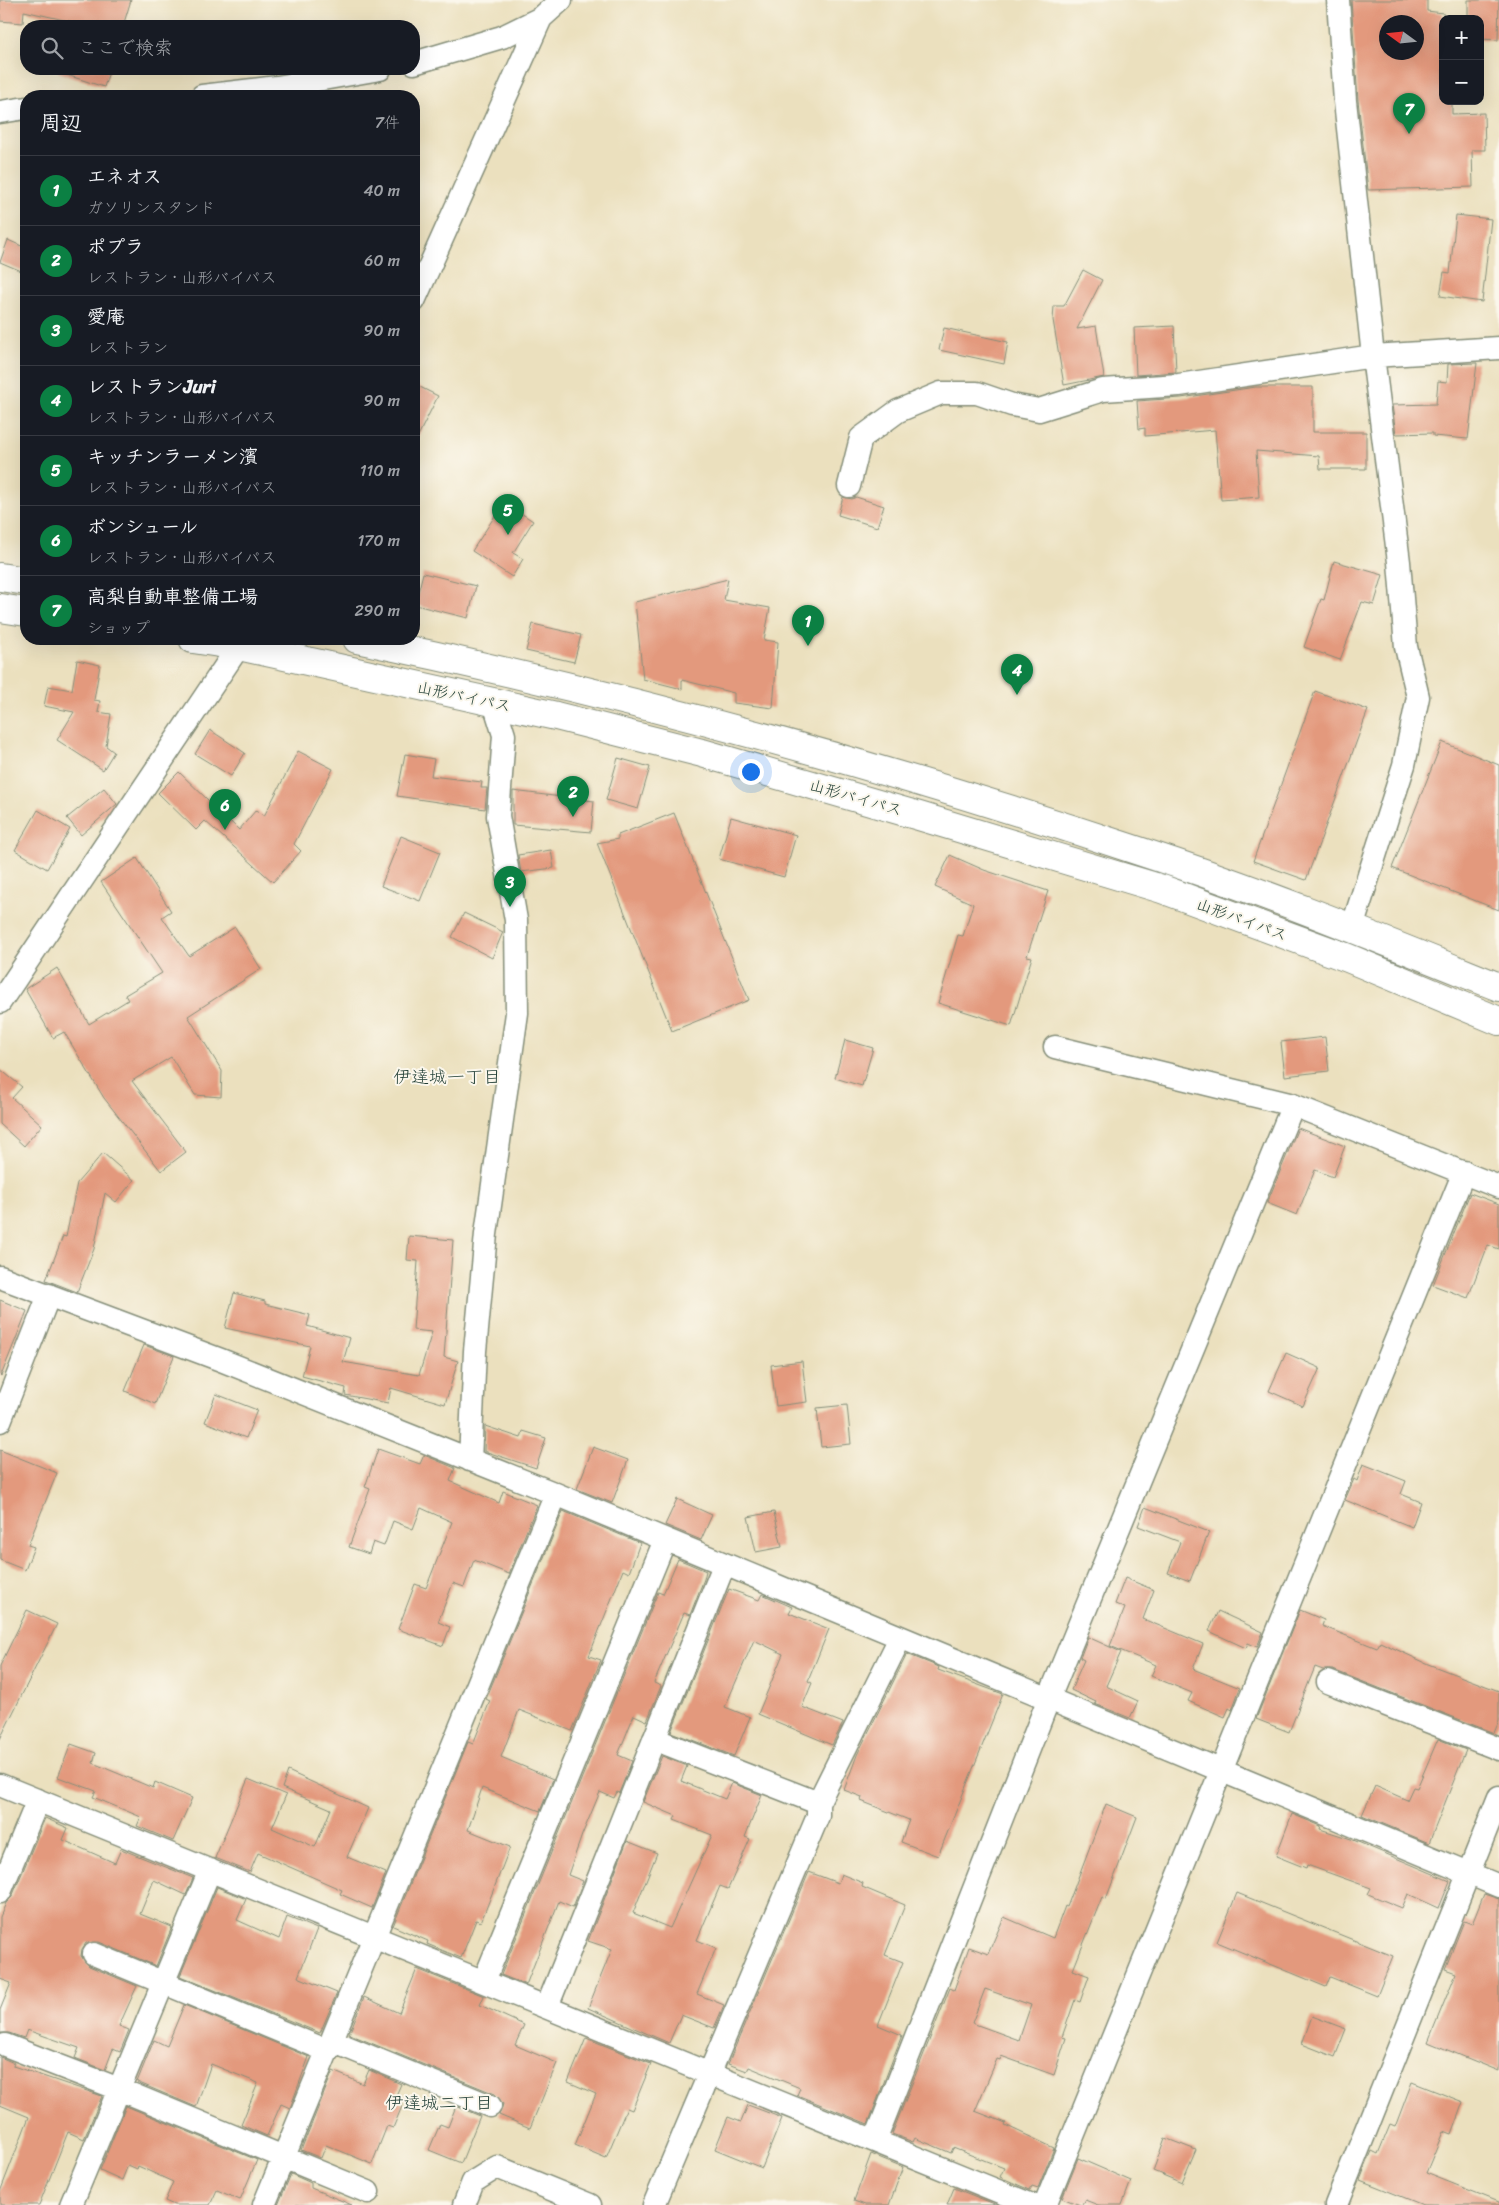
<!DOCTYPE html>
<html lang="ja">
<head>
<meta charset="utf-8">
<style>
  :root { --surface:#171b24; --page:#242831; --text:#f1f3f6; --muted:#9ea1a6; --line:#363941; --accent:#0b8043 }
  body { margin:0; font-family:Sriracha,"Klee One",sans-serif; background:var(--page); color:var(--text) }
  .controls { position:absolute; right:15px; top:15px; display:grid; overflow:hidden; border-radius:10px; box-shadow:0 5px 20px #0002 }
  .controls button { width:45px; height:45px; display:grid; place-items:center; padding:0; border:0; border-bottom:1px solid var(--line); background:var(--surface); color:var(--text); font:25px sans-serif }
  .compass { position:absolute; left:1379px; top:15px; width:45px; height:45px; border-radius:50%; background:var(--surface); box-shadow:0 5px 20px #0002; rotate:285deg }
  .you { position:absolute; left:750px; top:771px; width:18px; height:18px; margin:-12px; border:4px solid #fff; border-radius:50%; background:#1a73e8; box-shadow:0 0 0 8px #1a73e833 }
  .badge { display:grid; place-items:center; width:32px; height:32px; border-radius:50%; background:var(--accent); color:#fff; font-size:16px; font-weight:700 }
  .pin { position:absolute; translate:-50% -41px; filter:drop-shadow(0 1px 2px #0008) }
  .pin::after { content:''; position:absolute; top:26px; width:18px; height:15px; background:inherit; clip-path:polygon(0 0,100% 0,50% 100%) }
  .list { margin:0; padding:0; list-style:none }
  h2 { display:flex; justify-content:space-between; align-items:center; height:65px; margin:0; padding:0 20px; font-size:21px }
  h2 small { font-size:16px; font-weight:400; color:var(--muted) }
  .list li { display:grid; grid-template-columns:32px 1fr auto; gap:15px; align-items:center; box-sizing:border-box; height:70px; padding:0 20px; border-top:1px solid var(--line) }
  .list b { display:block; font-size:19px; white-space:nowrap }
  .list p { margin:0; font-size:16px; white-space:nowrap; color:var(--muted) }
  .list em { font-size:16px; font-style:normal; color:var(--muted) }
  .icon { flex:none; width:28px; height:28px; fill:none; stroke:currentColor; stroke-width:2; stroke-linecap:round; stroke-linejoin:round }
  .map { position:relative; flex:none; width:1499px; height:2205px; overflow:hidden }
  .search { position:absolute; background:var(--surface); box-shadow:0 5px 20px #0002; left:20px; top:20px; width:400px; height:55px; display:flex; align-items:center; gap:12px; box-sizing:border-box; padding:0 18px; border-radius:20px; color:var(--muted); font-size:19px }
  .panel { position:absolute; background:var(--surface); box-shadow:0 5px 20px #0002; left:20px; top:90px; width:400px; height:555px; border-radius:20px }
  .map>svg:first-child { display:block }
  .building { fill:#e3997d; fill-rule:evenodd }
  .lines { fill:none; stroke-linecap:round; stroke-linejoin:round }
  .minor-casing { stroke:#858e79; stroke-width:25 }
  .highway-casing { stroke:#858e79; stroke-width:30 }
  .minor { stroke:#fff; stroke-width:22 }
  .highway { stroke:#fff; stroke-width:28 }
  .labels { text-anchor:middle; stroke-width:4; stroke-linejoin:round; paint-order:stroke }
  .street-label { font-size:16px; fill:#1f3d34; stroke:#fbf7ec }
  .neighbourhood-label { font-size:18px; fill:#1f3d34; stroke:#fbf7ec }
</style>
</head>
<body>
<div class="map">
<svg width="1499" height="2205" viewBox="0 0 1499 2205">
  <rect width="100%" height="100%" fill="#fbf7ec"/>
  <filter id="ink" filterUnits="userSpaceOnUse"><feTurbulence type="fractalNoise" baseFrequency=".02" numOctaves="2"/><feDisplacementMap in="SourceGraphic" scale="10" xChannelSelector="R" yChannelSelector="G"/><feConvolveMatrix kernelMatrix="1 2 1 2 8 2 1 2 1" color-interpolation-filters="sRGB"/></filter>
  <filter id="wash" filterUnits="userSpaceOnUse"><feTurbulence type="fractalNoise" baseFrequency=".0096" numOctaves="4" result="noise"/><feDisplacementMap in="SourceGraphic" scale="20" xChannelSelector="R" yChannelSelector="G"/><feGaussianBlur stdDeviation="1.12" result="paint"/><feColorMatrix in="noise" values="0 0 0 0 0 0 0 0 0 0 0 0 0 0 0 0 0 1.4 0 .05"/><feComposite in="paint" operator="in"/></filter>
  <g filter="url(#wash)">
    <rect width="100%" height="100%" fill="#ebe0be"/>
    <g id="blocks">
      <path class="building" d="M0,0h131l-8,26h-32l-67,-15 -1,12 -23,-2z
        M1351,0h76v11l16,2v88h9v13l32,-1 1,37h-13l1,37 -105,3 -10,-90zM1386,22h30v30h-30z
        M1468,0h31l-1,40 -18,-1v-20h-12z
        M58,69h52l-6,18 -46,-15z
        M1456,215l35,4 -9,83 -42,-6 4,-24 6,1z
        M8,240l18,8v25l-26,-11z
        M1083,270l19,10 -25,49 19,-3 8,51 -40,8 -11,-65 1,-14h10z
        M1174,326l2,46 -40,3 -2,-47z
        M944,328l64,14 -4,22 -65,-14z
        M1477,363l-9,76 -35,-3v-3l-37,1 -4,-29 44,-1 2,-23 9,1 1,-18z
        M414,384l24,12 -24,48z
        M1256,387h57v45h53v37h-46l-1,-13 -63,-5 3,46 -38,3 -6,-70 -70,6v-8l-6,1 -2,-28 44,-3z
        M843,497l9,2 4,-2 28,9 -7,21 -39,-12z
        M504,502l29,19 -20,32 10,6 -11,18 -40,-26z
        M1334,561l49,14 -9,30 -12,-3 -22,58 -36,-13 17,-48 3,1z
        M423,573l53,13 -8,32 -53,-13z
        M728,579l-4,21 46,8 -6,32 14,2 -5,66 -39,-5v-10l-52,-13v9l-39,-10 -8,-77z
        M533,624l48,11 -7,27 -48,-11z
        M77,660l23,5 -6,35 6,1 -2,11 13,2 -5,32 8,6 -11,18 -46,-30 17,-28 -30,-6 4,-20 24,4z
        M1315,691l53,19 -62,170 -53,-19z
        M210,730l35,23 -14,23 -36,-22z
        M1442,742l57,23v145l-107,-42z
        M298,751l35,18 -39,75 7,7 -28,31 -68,-61 -9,9 -38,-37 21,-21 60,58 17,-20 8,6z
        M405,754l29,5 -3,17 51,6 -1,6h6l-2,21 -88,-13z
        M618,758l32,9 -12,42 -32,-9z
        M104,788l13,16 -36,31 -14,-17z
        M513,791l81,10 -3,31 -78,-7z
        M38,810l32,19 -23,40 -32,-19z
        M674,813l75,187 -77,31 -75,-188 21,-4v-4z
        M731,817l65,18 -12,42 -65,-18z
        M401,836l39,16 -20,49 -39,-15z
        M551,850l3,18 -33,4 -3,-17z
        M950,855l34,15 64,21 -21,65 5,1 -21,69 -73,-23 20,-68 5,1 10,-32 -38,-17z
        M137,858l34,53 -9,6 27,39 46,-29 26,42 -73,47 34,55 -1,26 -26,-2 -24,-38 -39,24 54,71 -25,19 -57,-73 -40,-66 -11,6 -28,-49 32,-21 32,56 39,-24 -3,-5 37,-22 -61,-91z
        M464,913l39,19 -11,26 -40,-21z
        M1325,1037l4,34 -44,5 -4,-34z
        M845,1040l28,8 -11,38 -27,-8z
        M0,1069l22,18 -10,11 30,27 -18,21 -24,-22z
        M1298,1128l47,18 -12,31 -18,-7 -18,45 -30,-12z
        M103,1153l31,27 -18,22 -11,-9 -11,56 -17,43 -31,-12 17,-44 3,1 11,-54z
        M1470,1193l29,11v45l-11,-4 -20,53 -35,-13z
        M409,1236l44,4 -9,117 14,4 -13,43 -54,-16 -3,15 -43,-8 1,-7 -44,-12 8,-30 -85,-18 9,-35 31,8v3l45,11 -3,11 43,12 -7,24 76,13 13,-43 -19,-2 5,-69 -11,-1z
        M0,1300l27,11 -26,65 -1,-1z
        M144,1345l30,11 -19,48 -30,-13z
        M1286,1353l34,15 -17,38 -34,-15z
        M802,1361l5,41 -31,4 -5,-41z
        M216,1394l41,16 -11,28 -41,-16z
        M847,1405l4,39 -30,3 -4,-39z
        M485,1426l36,12 2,-7 23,7 -10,30 -52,-17z
        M593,1447l35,13 -16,43 -35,-14z
        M378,1449l42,15 4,-9 31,13 -5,13 49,22 4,-12 34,14 -28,69 -35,-14 -10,27 -11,-4 -15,39 12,5 -7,19 -45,-17 17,-45 11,4 26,-66 -31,-14 -8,21 -20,-8 -9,25 -11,-4 -4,12 -20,-7 21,-58 -5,-2z
        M0,1450l57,23 -29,72 6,2 -9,23 -25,-10z
        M1363,1464l43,17 -5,13 20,8 -9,25 -67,-27 9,-21 3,2z
        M677,1499l35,16 -11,25 -36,-15z
        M1145,1507l64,25 -19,49 -22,-8 12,-31 -42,-16z
        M563,1511l77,32 -11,30 -6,-3 -34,86 12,4 -29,71 -53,-21 -18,47 52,22 -13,32 -58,-23 -14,42 42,17 -29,75 -5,-2 -15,38 -34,-14 1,-3 -35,-15 75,-184 5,2 17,-43 -4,-2z
        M774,1512l8,35 -26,5 -8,-35z
        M678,1559l28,12 -2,8 -14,36 -6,-2 -30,70 7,3 -14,35 -13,-6 -16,40 14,6 -13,32 -2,-1 -3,6 -14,-6 -18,43 -14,40 15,6 -10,26 -14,-6 -33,84 -25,-10 157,-383 5,2z
        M1125,1578l29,12 -11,29 60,25 -10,25 47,19 -8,22 -3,-2 -4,9 -37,-16 4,-8 -41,-17 5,-11 -46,-19 15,-38 -10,-4z
        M729,1589l30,11 3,-6 30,13 -3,6 40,16 -21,52 4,2 -10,24 41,16 -11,22 -74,-31 25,-60 -29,-14 -29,67 25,10 -16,39 -63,-24z
        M27,1610l30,14 -57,115v-73z
        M1300,1610l24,10 -2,6 55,22 3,-6 48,22 71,27v30l-5,12 -161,-63h-10l-8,-3 -26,65 -33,-13z
        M1218,1611l45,21 -6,15 -9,-4 -2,5 -37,-17z
        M1088,1637l33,15 -15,34 32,15 -8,17 -35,-14 1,-2 -25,-12 13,-30 -4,-2z
        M907,1654l32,13 -1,3 65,24 -65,162 -37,-14 8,-22 -48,-19 1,-4 -18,-7 13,-35z
        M1438,1739l28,11 -37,93 -67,-28 13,-29 32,14 6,-13 4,1z
        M71,1744l25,9 -3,10 60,25 2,-6 37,16 -19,43 -36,-15 4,-9 -48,-20 3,-6 -38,-14z
        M662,1756l25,10 -6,15 44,18 7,-16 30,12 -17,42 5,2 -22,50 -8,-3 -23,54 19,8 -19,46 27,11 -10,23 -33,-13 -12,28 -81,-35 24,-59 -24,-8 39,-100 30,12 -24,60 37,15 42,-93 -38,-15 2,-4 -33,-14z
        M288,1771l80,37 -21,49 39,16 -14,35 -32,-14 2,-4 -84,-37 -8,19 -35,-14 33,-79 38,16 -14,33 43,19 16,-38 -49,-21z
        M1106,1804l31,13 -31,82 -4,-2 -29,73 16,6 -9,26 -5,-2 -13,37 4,1 -12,37 -53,-19 -1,4 -3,-1 -22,52 31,12 -1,2 49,23 -16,40 -6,-2 -2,4 -30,-13 4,-9 -51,-20 -2,5 -36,-15 -2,4 -21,-8 58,-146 4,2 15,-43 19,7 16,-37 49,21 12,-32 2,1zM985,1989l46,16 -12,35 -47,-17z
        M1292,1814l29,12 -1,3 31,10 99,42 -11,27 -31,-14 -6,14 -34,-14 3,-6 -64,-23 -1,3 -30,-12z
        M45,1818l23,10 -5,12 52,23 6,-14 72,29 -7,17 -32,-15 -14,34 32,13 -16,39 -57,-24 -13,1 -4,6 -1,7 8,10 48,20 -18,40 10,4 -9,22 -7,-3 -8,21 -30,-12 4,-10 -52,-18 -3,8 -15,-5h-9v-23l11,-27 -11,-4v-62l6,-14 6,-6z
        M809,1872l29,11 3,-9 22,9 -1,4 43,18 -20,50 18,7 -25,63 24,10 -34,89 -71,-29 3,-7 -51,-21 -2,4 -19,-7z
        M217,1887l29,12 -9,21 42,19 8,-22 30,12 -19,48 39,16 -17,40 -140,-57z
        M1237,1893l156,63 -16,40 -47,-19 -4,10 -109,-45z
        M1484,1894l15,5v172l-71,-29 28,-69 -11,-4 19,-48 8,3z
        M417,1969l67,27 -4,9 44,20 -9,20 42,18 -27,65 -31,-13 4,-11 -8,-10 -146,-60 15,-37 35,16z
        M184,2005l125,52 -19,51 -9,-4 -14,32 -26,-11 17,-42 -47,-19 -15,43 -59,-25 17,-42 13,6z
        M1312,2016l34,13 -11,28 -33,-13z
        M586,2038l65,26 -19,46 -5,-2 -21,50 -31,-13 21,-51 -28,-12z
        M0,2057l14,6 -1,3 89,30 -18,43 -16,-7 -29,73h-39v-13l29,-75 -29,-12z
        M369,2070l32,14 -7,16 9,4 -10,24 -6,-2 -15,38 -46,-19 -5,13 -20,-8 32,-79 30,13z
        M1412,2082l51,20 -12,33 -8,-3 -17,41 73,29v3h-76l-63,-25 12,-29 6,3 12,-29 5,2z
        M748,2105l34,13 -20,50 -47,-19 13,-32 13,5z
        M126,2106l131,54 -17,40 -23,-10 -7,15h-36l-9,-4 8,-19 -35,-16 -1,3 -9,-4 -6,15 -22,-10z
        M456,2106l24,10 -19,47 -32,-13 11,-26 8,3z
        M1165,2138l31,12 -14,33 -29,-12z
        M871,2154l32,13 -14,38h-24l-11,-4z
        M1078,2158l53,23 -9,24h-24l-13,-5 -3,5h-2l-18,-7z
        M291,2174l20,9v5l41,17h-74z
        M954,2188l43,17h-50z"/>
    </g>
  </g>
  <g filter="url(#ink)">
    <use href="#blocks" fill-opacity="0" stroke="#858e79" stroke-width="1"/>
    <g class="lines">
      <g class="minor-casing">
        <path id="minor" d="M1338,0l7,101 28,255 26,206 7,85 12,50 -14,68 -52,163
          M414,63l88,-26 39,-19 20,-18
          M202,96l75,-9 103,-18
          M0,112l26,-4
          M414,301l127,-283
          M849,486l12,-48 37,-27 43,-18h36l35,12 27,5 64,-20 76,-5 194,-29 126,-8
          M0,1002l239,-356
          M1055,1047l238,58 206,82
          M0,1277l221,83 335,134 943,392
          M0,1421l49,-126
          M470,1460l5,-109 11,-117 31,-221 -1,-93 -18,-104 6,-81 -10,-32
          M1328,1682l171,67
          M0,1785l1032,420
          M818,1803l82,-165
          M0,1892l38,-92
          M94,1954l234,97
          M484,1981l181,-441
          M547,2007l177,-442
          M332,2041l158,65
          M5,2045l114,44 249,103
          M875,2141l174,-443 244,-593
          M71,2205l139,-335
          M264,2205l292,-711
          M464,2205l9,-23 24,-15 93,38
          M654,2205l164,-389v-13l-164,-64
          M1045,2205l419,-1033
          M1336,2205l163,-408"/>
      </g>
      <g class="highway-casing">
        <path id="highway" d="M0,577l26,4
          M0,608l26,4
          M193,639l46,7 317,70 146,37 217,63 243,73 186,69 151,63
          M357,639c266,55 530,128 788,214 120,39 237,87 354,134"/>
      </g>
      <use href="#minor" class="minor"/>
      <use href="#highway" class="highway"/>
    </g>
  </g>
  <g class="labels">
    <g class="street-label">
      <text transform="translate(464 696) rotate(12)" y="6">山形バイパス</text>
      <text transform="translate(856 797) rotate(16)" y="6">山形バイパス</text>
      <text transform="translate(1242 919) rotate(20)" y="6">山形バイパス</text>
    </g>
    <g class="neighbourhood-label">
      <text x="447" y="1083">伊達城一丁目</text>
      <text x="439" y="2109">伊達城二丁目</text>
    </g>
  </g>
</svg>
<div class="controls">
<button>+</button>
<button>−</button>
</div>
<svg class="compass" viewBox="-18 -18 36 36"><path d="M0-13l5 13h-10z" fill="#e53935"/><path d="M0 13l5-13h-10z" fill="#9ea1a6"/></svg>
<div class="you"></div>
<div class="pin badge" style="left:808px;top:646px">1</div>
<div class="pin badge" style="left:573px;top:817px">2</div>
<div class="pin badge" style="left:510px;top:907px">3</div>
<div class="pin badge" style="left:1017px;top:695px">4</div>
<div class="pin badge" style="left:508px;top:535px">5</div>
<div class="pin badge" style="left:225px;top:830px">6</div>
<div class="pin badge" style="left:1409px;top:134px">7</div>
<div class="search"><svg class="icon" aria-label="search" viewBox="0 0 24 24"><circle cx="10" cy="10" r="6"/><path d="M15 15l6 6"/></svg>ここで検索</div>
<section class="panel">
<h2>周辺<small>7件</small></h2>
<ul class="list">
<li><span class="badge">1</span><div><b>エネオス</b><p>ガソリンスタンド</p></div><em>40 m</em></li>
<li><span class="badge">2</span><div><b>ポプラ</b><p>レストラン · 山形バイパス</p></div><em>60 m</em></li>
<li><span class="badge">3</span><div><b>愛庵</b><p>レストラン</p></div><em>90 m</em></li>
<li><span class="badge">4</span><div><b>レストランJuri</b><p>レストラン · 山形バイパス</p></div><em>90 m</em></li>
<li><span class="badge">5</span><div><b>キッチンラーメン濱</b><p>レストラン · 山形バイパス</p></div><em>110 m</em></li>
<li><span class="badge">6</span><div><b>ボンシュール</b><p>レストラン · 山形バイパス</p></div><em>170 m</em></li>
<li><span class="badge">7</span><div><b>高梨自動車整備工場</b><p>ショップ</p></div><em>290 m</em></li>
</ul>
</section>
</div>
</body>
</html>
